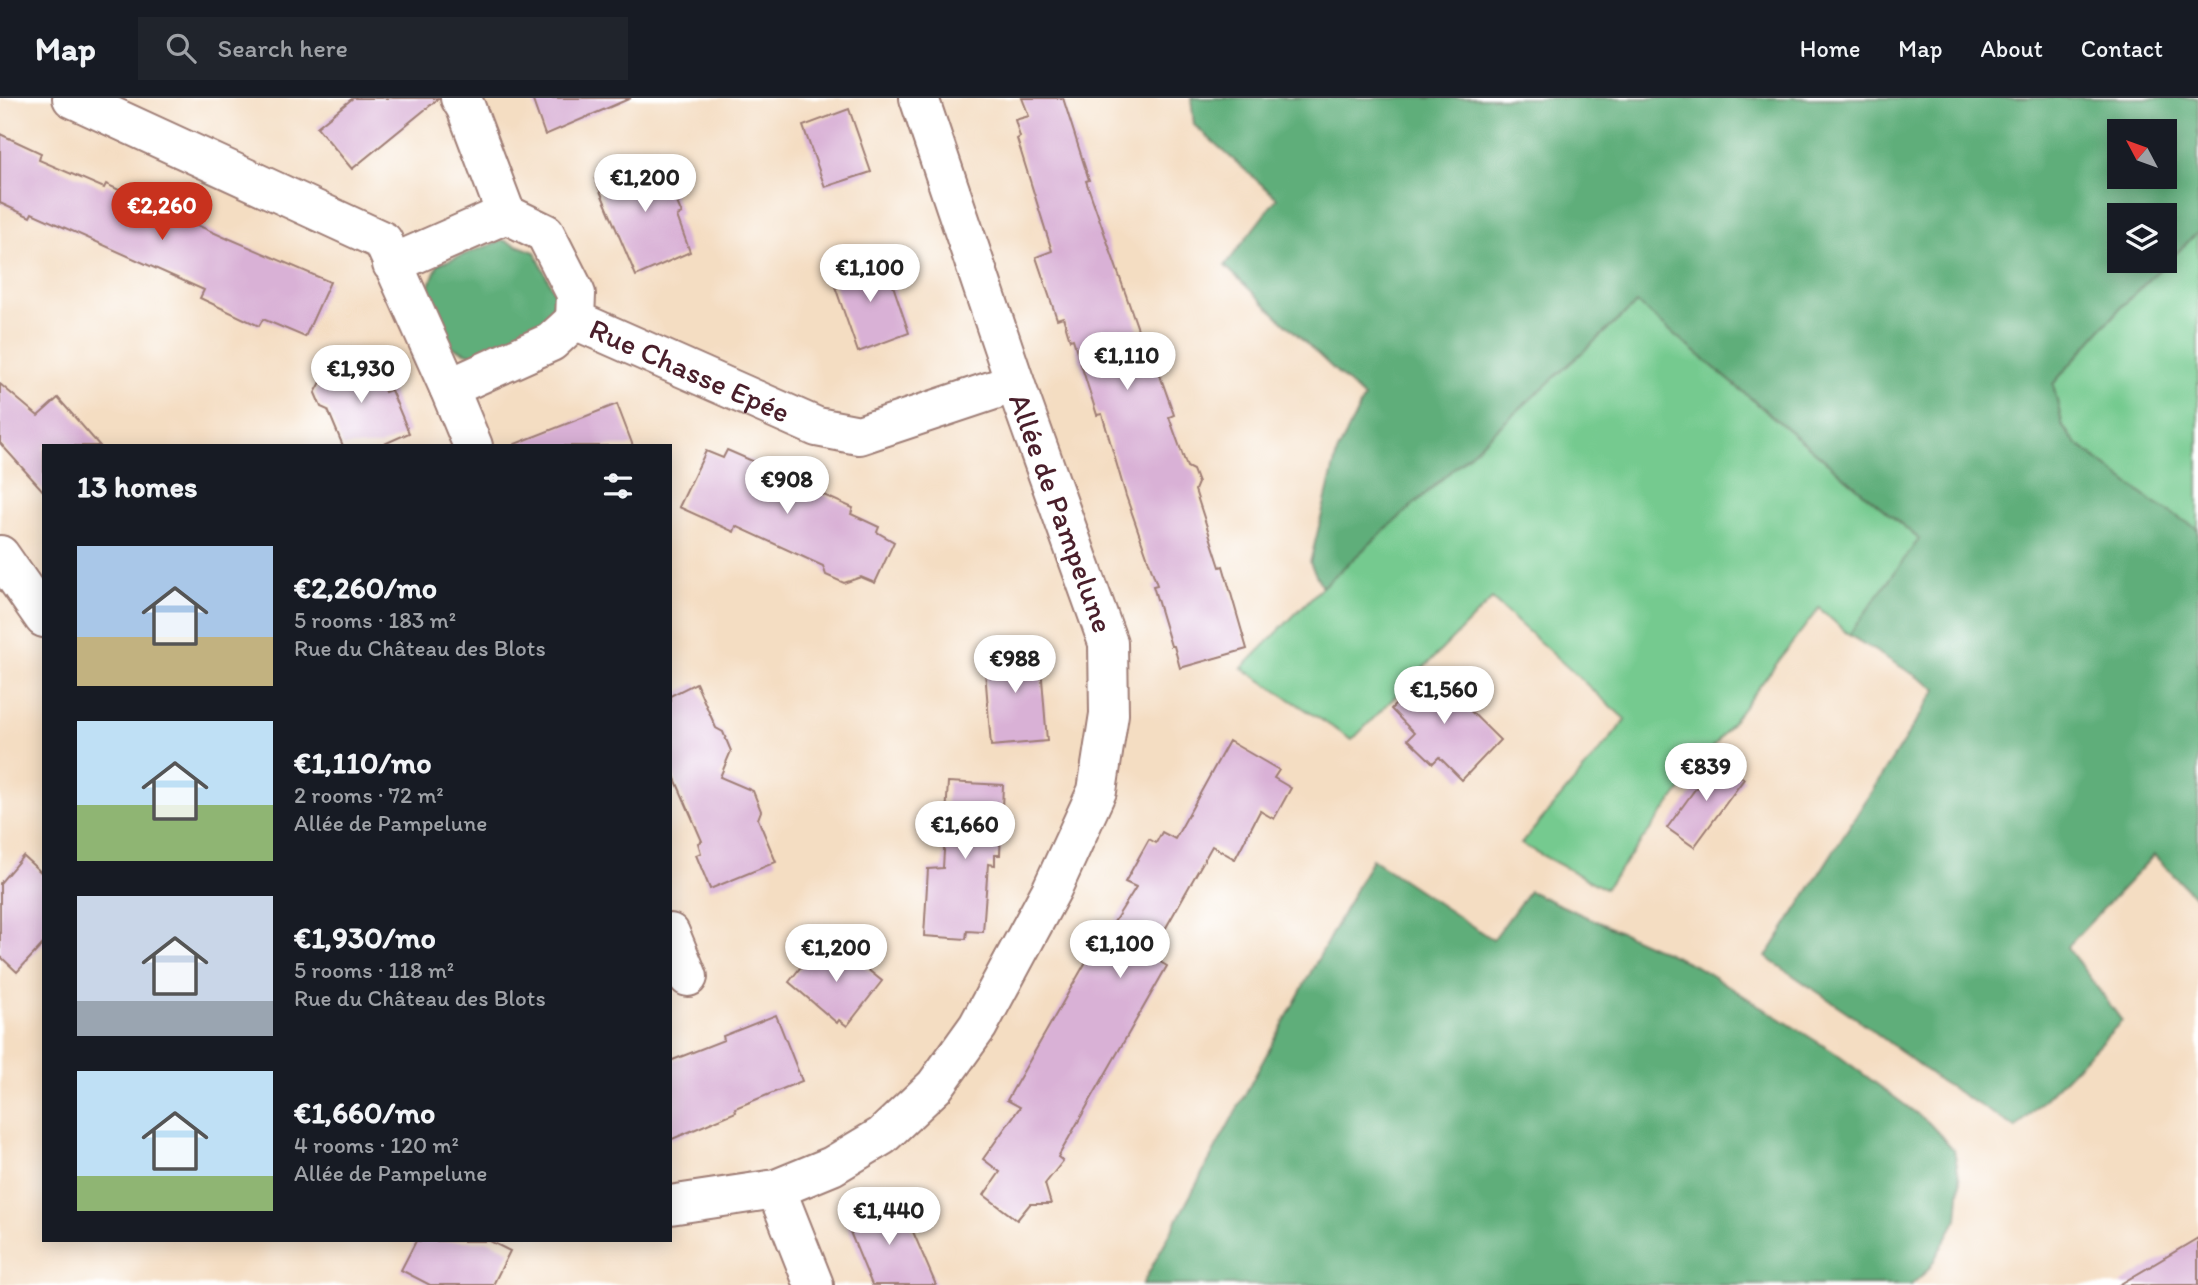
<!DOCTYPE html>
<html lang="en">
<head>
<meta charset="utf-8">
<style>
  :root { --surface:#171b24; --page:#20242c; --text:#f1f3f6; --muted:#9ea1a6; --line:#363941; --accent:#c8321e }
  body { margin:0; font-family:Itim,sans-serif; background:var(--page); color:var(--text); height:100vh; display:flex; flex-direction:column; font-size:26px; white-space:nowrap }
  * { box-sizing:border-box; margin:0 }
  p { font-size:23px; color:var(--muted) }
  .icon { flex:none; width:38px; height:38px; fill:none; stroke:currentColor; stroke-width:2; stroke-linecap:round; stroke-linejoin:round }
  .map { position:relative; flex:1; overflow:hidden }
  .sheet { position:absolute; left:42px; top:346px; width:630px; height:798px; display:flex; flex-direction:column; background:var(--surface); border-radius:0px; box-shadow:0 4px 18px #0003 }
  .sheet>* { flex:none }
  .needle { width:46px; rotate:311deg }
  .tools { position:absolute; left:2107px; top:21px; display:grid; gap:14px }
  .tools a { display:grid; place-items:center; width:70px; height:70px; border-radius:0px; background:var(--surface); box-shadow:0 4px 18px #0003; font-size:35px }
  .price { position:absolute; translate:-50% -60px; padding:0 16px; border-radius:24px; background:#fff; color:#222; font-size:23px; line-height:46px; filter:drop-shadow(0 2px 4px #0008) }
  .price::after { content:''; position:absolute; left:50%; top:42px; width:21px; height:16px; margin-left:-10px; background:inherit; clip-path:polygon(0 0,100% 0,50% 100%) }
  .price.on { background:var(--accent); color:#fff }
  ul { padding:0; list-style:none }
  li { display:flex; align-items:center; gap:21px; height:175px; padding:0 35px }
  li span { display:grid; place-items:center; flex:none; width:196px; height:140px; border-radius:0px; color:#555 }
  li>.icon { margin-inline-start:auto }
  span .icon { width:84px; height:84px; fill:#fffc; stroke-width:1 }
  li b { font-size:30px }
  h2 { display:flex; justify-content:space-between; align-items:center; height:84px; padding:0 35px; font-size:30px }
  header { display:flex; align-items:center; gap:42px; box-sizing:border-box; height:98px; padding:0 35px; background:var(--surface); border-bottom:2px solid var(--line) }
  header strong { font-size:33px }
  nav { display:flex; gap:38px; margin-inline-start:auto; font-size:24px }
  .search { width:490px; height:63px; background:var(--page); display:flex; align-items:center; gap:18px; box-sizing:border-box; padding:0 24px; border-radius:0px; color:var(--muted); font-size:26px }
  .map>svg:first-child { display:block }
</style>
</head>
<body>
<header>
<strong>Map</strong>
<div class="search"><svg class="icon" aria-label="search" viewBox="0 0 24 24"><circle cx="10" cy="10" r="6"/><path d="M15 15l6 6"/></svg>Search here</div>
<nav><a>Home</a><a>Map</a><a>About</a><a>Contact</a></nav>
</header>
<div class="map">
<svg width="2198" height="1187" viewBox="0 0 2198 1187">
  <rect width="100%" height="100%" fill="#fff"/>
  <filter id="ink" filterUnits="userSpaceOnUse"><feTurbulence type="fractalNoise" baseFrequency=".0143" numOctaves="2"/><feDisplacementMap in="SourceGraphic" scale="14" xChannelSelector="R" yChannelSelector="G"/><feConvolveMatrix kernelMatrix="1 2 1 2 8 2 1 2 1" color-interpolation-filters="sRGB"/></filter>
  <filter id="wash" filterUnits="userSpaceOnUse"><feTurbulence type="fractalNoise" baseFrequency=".00686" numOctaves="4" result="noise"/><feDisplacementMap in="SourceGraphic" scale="28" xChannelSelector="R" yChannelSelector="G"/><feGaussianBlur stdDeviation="1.57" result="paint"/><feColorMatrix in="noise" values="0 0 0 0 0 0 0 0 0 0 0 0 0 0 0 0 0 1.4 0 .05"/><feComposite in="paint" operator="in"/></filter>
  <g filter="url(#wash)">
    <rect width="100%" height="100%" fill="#f4ddc2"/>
    <g fill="#74ca8f" stroke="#5f745d" stroke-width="2">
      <path d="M 2198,134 L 2198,431 L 2151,403 L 2076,345 L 2063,329 L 2053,286 L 2120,210 Z"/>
      <path d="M 1637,205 L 1920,442 L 1849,537 L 1819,510 L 1605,791 L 1521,746 L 1626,622 L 1492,501 L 1352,642 L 1242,570 L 1322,489 Z"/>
    </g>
    <g fill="#5fae7a" stroke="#546652" stroke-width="2" fill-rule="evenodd">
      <path d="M 1191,0 L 2198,0 L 2198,134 L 2120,210 L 2053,286 L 2063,329 L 2076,345 L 2151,403 L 2198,431 L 2198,802 L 2154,757 L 2067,849 L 2122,923 L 2016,1030 L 1940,983 L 1856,920 L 1766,859 L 1937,591 L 1849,537 L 1919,441 L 1637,205 L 1322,489 L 1310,465 L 1337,355 L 1364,300 L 1225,168 L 1277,100 L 1194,27 ZM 2165,33 L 2165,79 L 2119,79 L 2119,33 ZM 2165,117 L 2165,163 L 2119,163 L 2119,117 Z"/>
      <path d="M 503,142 L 535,154 L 557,200 L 546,230 L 479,259 L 446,247 L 425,198 L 438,166 Z"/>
      <path d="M 1372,761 L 1493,842 L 1529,793 L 1696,868 L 1832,953 L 1928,1024 L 1954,1052 L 1960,1084 L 1957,1121 L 1929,1171 L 1911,1187 L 1142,1187 Z"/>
    </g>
    <g id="blocks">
      <g fill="#d9b1d6">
        <path d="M 353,0 L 438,0 L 438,1 L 352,71 L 317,29 Z"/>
        <path d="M 532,0 L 631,0 L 545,37 Z"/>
        <path d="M 1022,0 L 1063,0 L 1089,82 L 1086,83 L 1140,237 L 1145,235 L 1174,317 L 1169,319 L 1187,369 L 1193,372 L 1198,385 L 1195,392 L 1220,469 L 1223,468 L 1247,551 L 1180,570 L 1174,548 L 1171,548 L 1153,488 L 1157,487 L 1126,398 L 1102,316 L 1097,317 L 1073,241 L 1070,242 L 1063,219 L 1057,221 L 1036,159 L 1052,153 L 1017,41 L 1020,39 L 1015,22 L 1029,18 Z"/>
        <path d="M 849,11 L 871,74 L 825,89 L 803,28 Z"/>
        <path d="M 0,36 L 41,55 L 39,62 L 104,90 L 106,86 L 228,141 L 228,140 L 330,184 L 305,239 L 263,221 L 259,228 L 200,200 L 204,192 L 32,115 L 30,119 L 0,105 Z"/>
        <path d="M 657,57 L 682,116 L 677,118 L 690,154 L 636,178 L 595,81 Z"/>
        <path d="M 883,158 L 909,235 L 858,254 L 831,177 Z"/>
        <path d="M 356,259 L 360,268 L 374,263 L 385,294 L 391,292 L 409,335 L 380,348 L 343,348 L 328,312 L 321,309 L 315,295 L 327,273 Z"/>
        <path d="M 0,286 L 38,318 L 58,300 L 100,348 L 44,348 L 44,394 L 0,345 Z"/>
        <path d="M 617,306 L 633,348 L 516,348 L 515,346 Z"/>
        <path d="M 727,352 L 764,368 L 763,370 L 853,410 L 851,416 L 879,429 L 877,434 L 894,444 L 875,485 L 861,479 L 844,485 L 826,477 L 823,468 L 736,428 L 734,434 L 679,409 L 706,353 L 723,360 Z"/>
        <path d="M 1036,546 L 1037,556 L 1040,556 L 1047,643 L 991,648 L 984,560 L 987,560 L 987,550 Z"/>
        <path d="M 1429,572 L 1500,642 L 1462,682 L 1439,659 L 1433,665 L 1408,641 L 1414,635 L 1391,611 Z"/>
        <path d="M 696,585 L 716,630 L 723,634 L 731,653 L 720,679 L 753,693 L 761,713 L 758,721 L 776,764 L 710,791 L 696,757 L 701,755 L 698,745 L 702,743 L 670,669 L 670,598 Z"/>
        <path d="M 1229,643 L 1279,672 L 1274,680 L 1291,690 L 1274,721 L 1260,713 L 1235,761 L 1212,748 L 1150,858 L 1167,868 L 1058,1059 L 1063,1063 L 1045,1086 L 1051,1106 L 1030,1106 L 1017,1122 L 984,1097 L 1000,1074 L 983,1061 L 1020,1009 L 1007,1002 L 1091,855 L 1094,856 L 1136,789 L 1125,784 L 1149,741 L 1156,745 L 1162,734 L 1175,741 Z"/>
        <path d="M 1717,661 L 1744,681 L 1694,749 L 1667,730 Z"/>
        <path d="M 948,684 L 1003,687 L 1000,757 L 995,757 L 995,767 L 988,766 L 983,834 L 967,833 L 966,841 L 924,838 L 928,771 L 943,770 Z"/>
        <path d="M 23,758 L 44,777 L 44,845 L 17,874 L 0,858 L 0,785 Z"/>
        <path d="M 828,850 L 841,850 L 882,883 L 847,928 L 839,922 L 837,925 L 789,884 L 814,852 L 821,858 Z"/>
        <path d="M 776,917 L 802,983 L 735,1010 L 736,1014 L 670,1042 L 670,963 L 724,942 L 723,938 Z"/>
        <path d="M 898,1099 L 936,1187 L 872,1187 L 845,1122 Z"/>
        <path d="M 2198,1140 L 2198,1187 L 2119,1187 Z"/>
        <path d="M 416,1143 L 490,1143 L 510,1153 L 493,1187 L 430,1187 L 401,1172 Z"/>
      </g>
    </g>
  </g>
  <g filter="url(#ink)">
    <use href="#blocks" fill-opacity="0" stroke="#9f7e76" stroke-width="2"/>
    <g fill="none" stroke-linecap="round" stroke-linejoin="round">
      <defs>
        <g id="minor">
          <path d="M 72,0 L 383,143 L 449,290 L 473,348"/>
          <path id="s1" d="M 460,0 L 466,10 L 506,116 L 545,135 L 576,196 L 575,222 L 817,329 L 859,337 L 1015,285"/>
          <path d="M 392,166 L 506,116"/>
          <path d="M 449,290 L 551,244 L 575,222"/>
          <path d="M 0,457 L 44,520"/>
          <path d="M 670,835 L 688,879"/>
          <path d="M 776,1091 L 814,1187"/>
          <path d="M 670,1107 L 776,1091 L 832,1068 L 882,1038 L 935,988 L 978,928 L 1052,791 L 1097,693 L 1109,616 L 1108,545 L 1015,285 L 919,0"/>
        </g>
      </defs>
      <use href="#minor" stroke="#9f7e76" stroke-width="42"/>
      <use href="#minor" stroke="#fff" stroke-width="38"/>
    </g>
  </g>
  <g text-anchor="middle" stroke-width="6" stroke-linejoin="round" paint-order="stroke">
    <g font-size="30" fill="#4a1f2b" stroke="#fff">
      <text dy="10" stroke="none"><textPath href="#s1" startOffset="388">Rue Chasse Epée</textPath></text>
      <text transform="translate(1061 415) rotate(70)" y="10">Allée de Pampelune</text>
    </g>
  </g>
</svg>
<div class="tools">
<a><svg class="needle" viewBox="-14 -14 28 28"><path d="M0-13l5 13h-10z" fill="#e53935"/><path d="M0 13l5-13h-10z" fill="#9ea1a6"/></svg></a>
<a><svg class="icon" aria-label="layers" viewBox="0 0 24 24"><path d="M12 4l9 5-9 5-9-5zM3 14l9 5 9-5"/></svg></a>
</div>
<b class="price" style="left:645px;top:116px">€1,200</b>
<b class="price on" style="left:162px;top:144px">€2,260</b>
<b class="price" style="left:870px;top:206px">€1,100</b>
<b class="price" style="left:1127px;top:294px">€1,110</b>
<b class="price" style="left:361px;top:307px">€1,930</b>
<b class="price" style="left:787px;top:418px">€908</b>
<b class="price" style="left:1015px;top:597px">€988</b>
<b class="price" style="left:1444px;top:628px">€1,560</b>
<b class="price" style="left:1706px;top:705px">€839</b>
<b class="price" style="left:965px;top:763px">€1,660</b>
<b class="price" style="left:1120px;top:882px">€1,100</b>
<b class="price" style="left:836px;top:886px">€1,200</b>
<b class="price" style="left:889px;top:1149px">€1,440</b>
<section class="sheet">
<h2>13 homes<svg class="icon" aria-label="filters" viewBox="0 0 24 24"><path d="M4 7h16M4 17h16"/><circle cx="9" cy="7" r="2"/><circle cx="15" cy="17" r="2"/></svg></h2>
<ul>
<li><span style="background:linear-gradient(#a9c7e8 65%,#c2b280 0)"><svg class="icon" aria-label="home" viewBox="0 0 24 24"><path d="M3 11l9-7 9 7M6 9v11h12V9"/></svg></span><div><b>€2,260/mo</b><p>5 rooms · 183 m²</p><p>Rue du Château des Blots</p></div></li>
<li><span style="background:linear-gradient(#bfe0f5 60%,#8fb573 0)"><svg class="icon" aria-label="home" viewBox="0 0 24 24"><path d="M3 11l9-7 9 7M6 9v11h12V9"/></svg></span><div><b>€1,110/mo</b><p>2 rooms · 72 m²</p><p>Allée de Pampelune</p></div></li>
<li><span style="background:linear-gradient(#c9d6e8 75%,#9aa5b1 0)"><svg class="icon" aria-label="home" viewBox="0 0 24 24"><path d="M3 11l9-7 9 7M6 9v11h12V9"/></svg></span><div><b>€1,930/mo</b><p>5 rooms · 118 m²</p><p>Rue du Château des Blots</p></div></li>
<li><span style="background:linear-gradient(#bfe0f5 75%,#8fb573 0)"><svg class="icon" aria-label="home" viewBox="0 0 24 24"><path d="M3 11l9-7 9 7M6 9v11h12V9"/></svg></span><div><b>€1,660/mo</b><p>4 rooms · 120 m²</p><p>Allée de Pampelune</p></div></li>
</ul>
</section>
</div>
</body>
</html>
